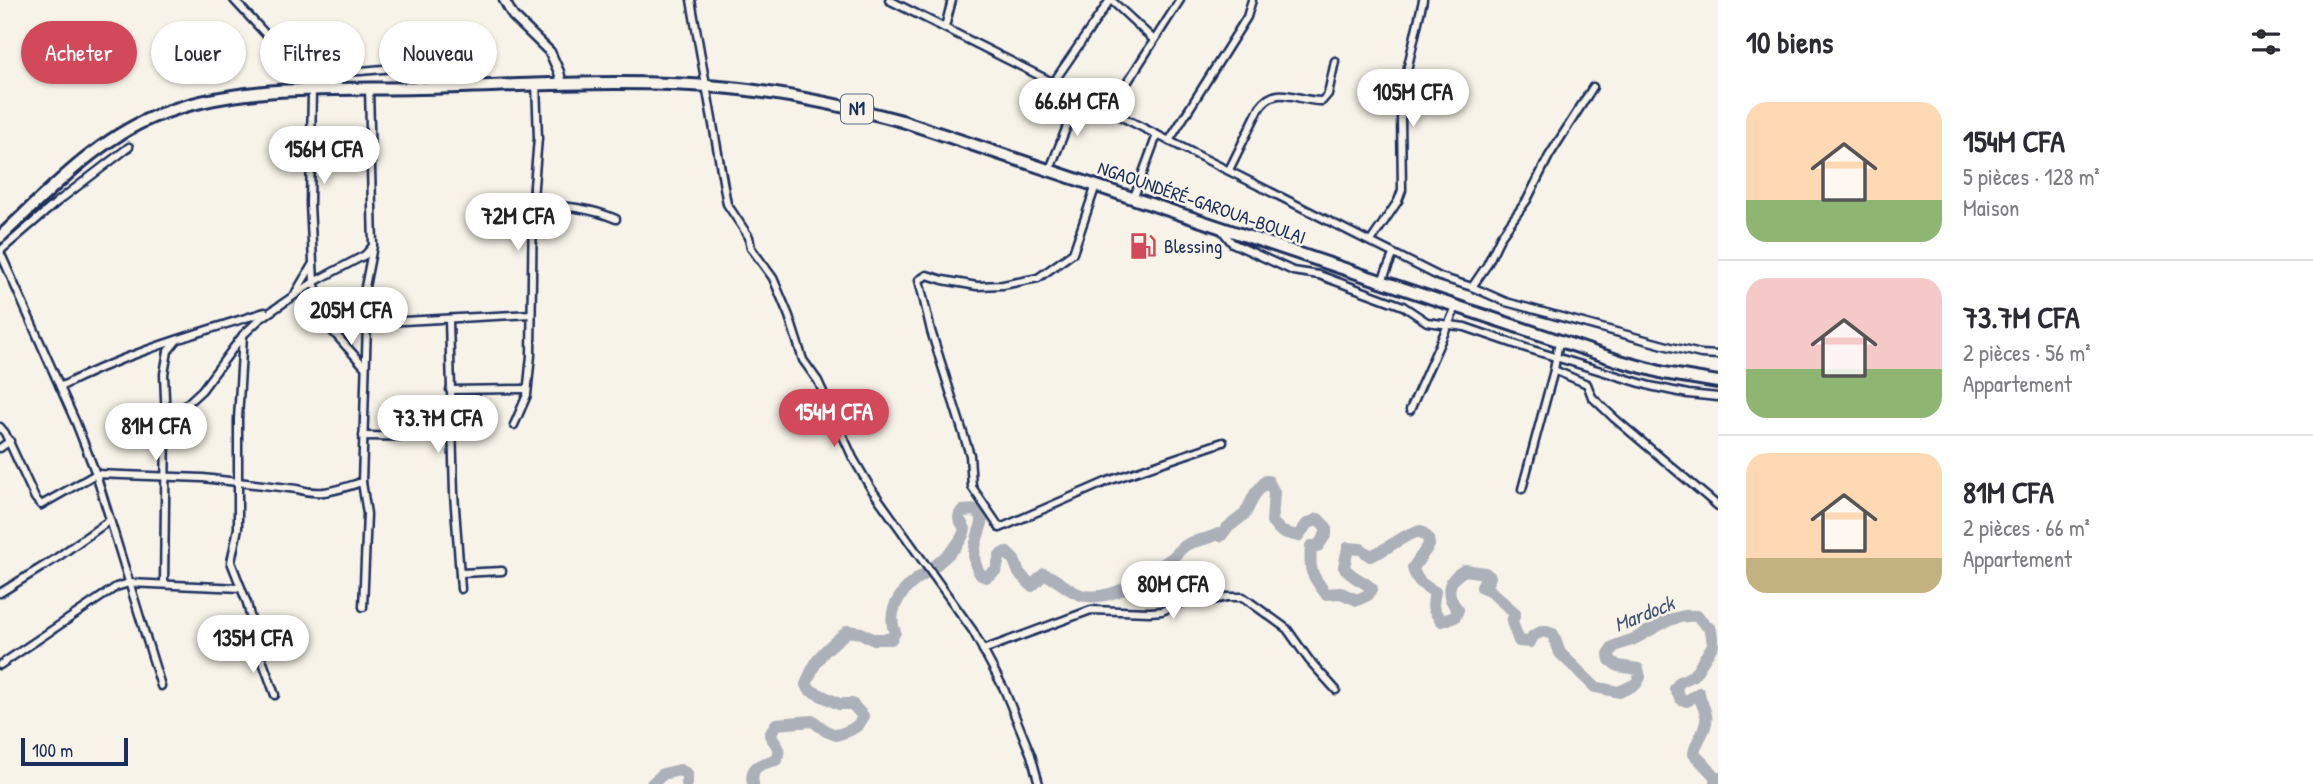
<!DOCTYPE html>
<html lang="fr">
<head>
<meta charset="utf-8">
<style>
  :root { --surface:#fff; --page:#f7f7f7; --text:#2b2b33; --muted:#7c7c81; --line:#e1e1e2; --accent:#d1495b }
  body { margin:0; font-family:"Patrick Hand",sans-serif; background:var(--page); color:var(--text); height:100vh; display:flex; flex-direction:column; font-size:26px; white-space:nowrap }
  * { box-sizing:border-box; margin:0 }
  p { font-size:23px; color:var(--muted) }
  .icon { flex:none; width:38px; height:38px; fill:none; stroke:currentColor; stroke-width:2; stroke-linecap:round; stroke-linejoin:round }
  .map { position:relative; flex:1; overflow:hidden }
  .side { display:flex; flex-direction:column; background:var(--surface); width:595px }
  .side>* { flex:none }
  .hud { position:absolute; left:21px; top:21px; width:665px; height:63px; display:flex; gap:14px }
  .scale { position:absolute; left:21px; bottom:18px; width:107px; box-sizing:border-box; padding-left:7px; border:4px solid #1b2f5e; border-top:0; font-size:19px; line-height:24px; white-space:nowrap; color:#1b2f5e; -webkit-text-stroke:5px #f7f3e8; paint-order:stroke }
  .price { position:absolute; translate:-50% -60px; padding:0 16px; border-radius:24px; background:#fff; color:#222; font-size:23px; line-height:46px; filter:drop-shadow(0 2px 4px #0008) }
  .price::after { content:''; position:absolute; left:50%; top:42px; width:21px; height:16px; margin-left:-10px; background:inherit; clip-path:polygon(0 0,100% 0,50% 100%) }
  .price.selected { background:var(--accent); color:#fff }
  ul { padding:0; list-style:none }
  li { display:flex; align-items:center; gap:21px; height:175px; padding:0 28px }
  li+li { border-top:2px solid var(--line) }
  li span { display:grid; place-items:center; flex:none; width:196px; height:140px; border-radius:21px; color:#555 }
  li>.icon { margin-inline-start:auto }
  span .icon { width:84px; height:84px; fill:#fffc; stroke-width:1 }
  li b { font-size:30px }
  h2 { display:flex; justify-content:space-between; align-items:center; height:84px; padding:0 28px; font-size:30px }
  .pill { padding:0 24px; border-radius:32px; background:var(--surface); box-shadow:0 2px 5px #0004; font-size:24px; line-height:63px }
  .pill.selected { background:var(--accent); color:#fff }
  main { display:flex; flex:1; min-height:0 }
  .map>svg:first-child { display:block }
</style>
</head>
<body>
<main>
<div class="map">
<svg width="1718" height="784" viewBox="0 0 1718 784">
  <rect width="100%" height="100%" fill="#f7f3e8"/>
  <filter id="ink" filterUnits="userSpaceOnUse"><feTurbulence type="fractalNoise" baseFrequency=".0143" numOctaves="2"/><feDisplacementMap in="SourceGraphic" scale="14" xChannelSelector="R" yChannelSelector="G"/><feConvolveMatrix kernelMatrix="1 2 1 2 8 2 1 2 1" color-interpolation-filters="sRGB"/></filter>
  <g filter="url(#ink)">
    <g fill="none" stroke-linecap="round" stroke-linejoin="round">
      <g stroke="#acb0b9" stroke-width="12">
        <path d="M 935,566 C 947,555 961,545 965,529 C 962,521 955,520 962,511 L 976,510 L 983,519 C 978,539 967,556 981,575 L 986,577 L 996,570 L 1000,555 L 1006,552 L 1014,560 L 1019,573 L 1032,586 L 1044,574 C 1057,578 1069,592 1081,595 C 1113,603 1147,576 1172,558 C 1177,554 1182,547 1188,544 C 1197,540 1209,539 1218,534 L 1221,536 L 1227,528 L 1245,514 L 1255,494 L 1266,481 L 1268,481 L 1274,492 L 1272,522 L 1282,532 L 1298,536 L 1307,524 L 1318,519 L 1326,527 L 1326,534 L 1318,546 L 1311,546 C 1309,571 1311,574 1326,594 L 1341,593 L 1357,600 L 1368,595 L 1372,589 C 1364,580 1352,579 1344,567 L 1348,548 L 1361,549 L 1370,556 C 1388,550 1402,534 1421,531 L 1428,538 L 1429,545 L 1413,568 C 1416,581 1424,586 1435,592 C 1432,608 1431,608 1442,621 L 1455,617 L 1458,610 C 1445,595 1446,580 1465,570 L 1485,573 L 1490,577 L 1488,581 L 1484,582 L 1482,587 L 1489,590 L 1515,613 L 1512,622 L 1519,641 L 1530,642 L 1533,636 L 1543,631 L 1553,634 L 1560,653 L 1595,687 L 1619,692 L 1636,684 L 1640,677 L 1638,669 L 1618,666 L 1610,660 L 1609,654 L 1613,647 C 1620,643 1627,642 1634,639 C 1655,629 1672,613 1697,616 L 1711,630 L 1713,645 L 1694,675 L 1680,682 L 1675,689 L 1681,699 L 1687,701 L 1699,693 C 1700,701 1705,709 1706,715 C 1709,728 1695,741 1694,754 L 1715,776 L 1715,782 L 1718,782"/>
        <path d="M 652,784 L 663,774 L 680,770 L 687,774 L 687,784"/>
        <path d="M 753,784 C 749,765 762,764 776,760 C 783,749 775,744 770,735 L 776,724 L 813,721 L 826,731 L 836,735 C 847,732 860,728 863,716 L 852,704 L 839,704 L 810,690 L 806,685 C 816,656 825,650 848,631 L 861,633 L 872,639 L 891,639 L 895,632 C 885,609 905,585 925,574"/>
      </g>
      <defs>
        <g id="minor">
          <path d="M 234,0 L 285,55 L 306,73 L 361,71 L 405,67 L 414,75 L 422,88"/>
          <path d="M 691,0 L 727,204 L 749,237 L 751,248 L 773,278 L 789,316 L 803,360 L 818,381 L 853,458 L 870,487 L 973,631 L 1004,689 L 1031,755 L 1039,784"/>
          <path d="M 889,0 L 1440,277 L 1472,287 L 1506,302 L 1671,347 L 1701,354 L 1718,355"/>
          <path d="M 1111,0 L 1154,40"/>
          <path d="M 945,27 L 952,0"/>
          <path d="M 1053,83 L 1110,0"/>
          <path d="M 312,91 L 310,204 L 314,282 L 328,326 L 364,366"/>
          <path d="M 1109,111 L 1180,0"/>
          <path d="M 1169,141 L 1247,17 L 1252,0"/>
          <path d="M 1050,169 L 1079,96"/>
          <path d="M 1229,170 L 1260,107 C 1277,83 1298,102 1322,101 L 1328,94 L 1335,61"/>
          <path d="M 1096,185 L 1073,253 L 1038,278 L 1003,285 L 977,286 L 943,280 L 927,275 L 919,280 L 931,331 L 970,455 L 972,487 L 1000,528 L 1108,481 L 1223,442"/>
          <path d="M 1134,197 L 1157,135"/>
          <path d="M 533,204 C 562,206 589,207 616,219"/>
          <path d="M 1220,228 L 1232,243 L 1293,271 L 1319,275 L 1403,306 L 1427,322 L 1465,327 L 1526,348 L 1650,386 L 1688,394 L 1718,397"/>
          <path d="M 1371,241 L 1398,201 L 1402,190 L 1401,114 L 1408,66 L 1423,0"/>
          <path d="M 0,251 L 57,202 L 129,147"/>
          <path d="M 0,252 L 76,423 L 96,474 L 161,686"/>
          <path d="M 1382,281 L 1393,255"/>
          <path d="M 1472,287 L 1487,265 L 1501,236 L 1527,200 L 1549,156 L 1593,87"/>
          <path d="M 296,292 L 312,265"/>
          <path d="M 449,320 L 454,494 L 461,589"/>
          <path d="M 367,323 L 531,314"/>
          <path d="M 243,335 L 238,419 L 238,528 L 231,562 L 247,603 L 257,646 L 275,695"/>
          <path d="M 1559,341 L 1554,370 L 1587,384 L 1592,397 L 1614,418 L 1718,506"/>
          <path d="M 60,387 C 123,354 198,333 265,312"/>
          <path d="M 450,390 L 527,389"/>
          <path d="M 1410,410 L 1456,307"/>
          <path d="M 166,423 L 202,390 L 243,335 L 260,319 L 314,282 L 365,255 L 372,247"/>
          <path d="M 514,425 L 527,395 L 531,355 L 533,198 L 538,138 L 536,83"/>
          <path d="M 0,427 L 5,433 L 35,498 L 41,505 L 96,474 L 203,478 L 297,489 C 321,497 339,489 362,482"/>
          <path d="M 363,436 L 451,437"/>
          <path d="M 0,448 L 10,441"/>
          <path d="M 1522,489 L 1554,370"/>
          <path d="M 461,573 L 502,571"/>
          <path d="M 164,584 L 166,423 L 164,374 L 168,351 L 177,340"/>
          <path d="M 0,593 L 55,559 L 110,520"/>
          <path d="M 363,607 L 367,514 L 362,482 L 367,323 L 365,287 L 373,246 L 369,88"/>
          <path d="M 983,650 L 1091,610 L 1150,612 L 1162,611 L 1183,602 L 1195,600 L 1203,602 L 1227,597 L 1243,597 L 1287,629 L 1309,660 L 1336,690"/>
          <path d="M 0,665 L 116,587 L 129,583 L 241,588"/>
        </g>
        <path id="tertiary" d="M 504,0 L 513,16 L 550,52 L 559,72 L 562,84"/>
        <path id="trunk" d="M 0,237 C 46,194 94,142 153,117 C 236,83 332,90 419,88 C 523,86 627,78 731,88 C 789,94 846,106 902,121 L 1620,361 L 1664,373 L 1718,382"/>
      </defs>
      <use href="#minor" stroke="#1b2f5e" stroke-width="11"/>
      <use href="#tertiary" stroke="#1b2f5e" stroke-width="13"/>
      <use href="#trunk" stroke="#1b2f5e" stroke-width="16"/>
      <use href="#minor" stroke="#f7f3e8" stroke-width="6"/>
      <use href="#tertiary" stroke="#f7f3e8" stroke-width="8"/>
      <use href="#trunk" stroke="#f7f3e8" stroke-width="10"/>
    </g>
  </g>
  <defs>
    <symbol id="fuel-bare" viewBox="-9 -9 18 18"><path d="M-5.5-6h7V0h2V4h1.3V-2.5L3-4.5l.8-.8L6-3V5H2.5V1h-1V6h-7ZM-4.2-4.7v3.2H.2V-4.7Z" fill="#d1495b" stroke="#f7f3e8" stroke-width="2.5" paint-order="stroke"/></symbol>
  </defs>
  <g fill-rule="evenodd">
    <use href="#fuel-bare" x="1124" y="227" width="38" height="38"/>
  </g>
  <g text-anchor="middle" stroke-width="5" stroke-linejoin="round" paint-order="stroke">
    <rect fill="#f7f3e8" stroke="#5d6a87" stroke-width="2" x="841" y="94.5" width="32" height="29" rx="5"/>
    <g font-size="18" font-weight="bold" fill="#1b2f5e">
      <text x="857" y="115">N1</text>
    </g>
    <g font-size="19" fill="#1b2f5e" stroke="#f7f3e8">
      <text transform="translate(1202 202) rotate(19)" y="7">NGAOUNDÉRÉ-GAROUA-BOULAI</text>
    </g>
    <g font-size="19" fill="#1b2f5e" stroke="#f7f3e8" text-anchor="start">
      <text x="1164" y="253">Blessing</text>
    </g>
    <g font-size="21" font-style="italic" fill="#465679" stroke="#f7f3e8">
      <text transform="translate(1644 614) rotate(-22)" y="7">Mardock</text>
    </g>
  </g>
</svg>
<div class="scale">100 m</div>
<b class="price" style="left:1413px;top:129px">105M CFA</b>
<b class="price" style="left:1077px;top:138px">66.6M CFA</b>
<b class="price" style="left:324px;top:186px">156M CFA</b>
<b class="price" style="left:518px;top:253px">72M CFA</b>
<b class="price" style="left:351px;top:347px">205M CFA</b>
<b class="price selected" style="left:834px;top:449px">154M CFA</b>
<b class="price" style="left:438px;top:455px">73.7M CFA</b>
<b class="price" style="left:156px;top:463px">81M CFA</b>
<b class="price" style="left:1173px;top:621px">80M CFA</b>
<b class="price" style="left:253px;top:675px">135M CFA</b>
<div class="hud">
<a class="pill selected">Acheter</a>
<a class="pill">Louer</a>
<a class="pill">Filtres</a>
<a class="pill">Nouveau</a>
</div>
</div>
<section class="side">
<h2>10 biens<svg class="icon" aria-label="filters" viewBox="0 0 24 24"><path d="M4 7h16M4 17h16"/><circle cx="9" cy="7" r="2"/><circle cx="15" cy="17" r="2"/></svg></h2>
<ul>
<li><span style="background:linear-gradient(#ffd9b3 70%,#8fb573 0)"><svg class="icon" aria-label="home" viewBox="0 0 24 24"><path d="M3 11l9-7 9 7M6 9v11h12V9"/></svg></span><div><b>154M CFA</b><p>5 pièces · 128 m²</p><p>Maison</p></div></li>
<li><span style="background:linear-gradient(#f6c9c9 65%,#8fb573 0)"><svg class="icon" aria-label="home" viewBox="0 0 24 24"><path d="M3 11l9-7 9 7M6 9v11h12V9"/></svg></span><div><b>73.7M CFA</b><p>2 pièces · 56 m²</p><p>Appartement</p></div></li>
<li><span style="background:linear-gradient(#ffd9b3 75%,#c2b280 0)"><svg class="icon" aria-label="home" viewBox="0 0 24 24"><path d="M3 11l9-7 9 7M6 9v11h12V9"/></svg></span><div><b>81M CFA</b><p>2 pièces · 66 m²</p><p>Appartement</p></div></li>
</ul>
</section>
</main>
</body>
</html>
